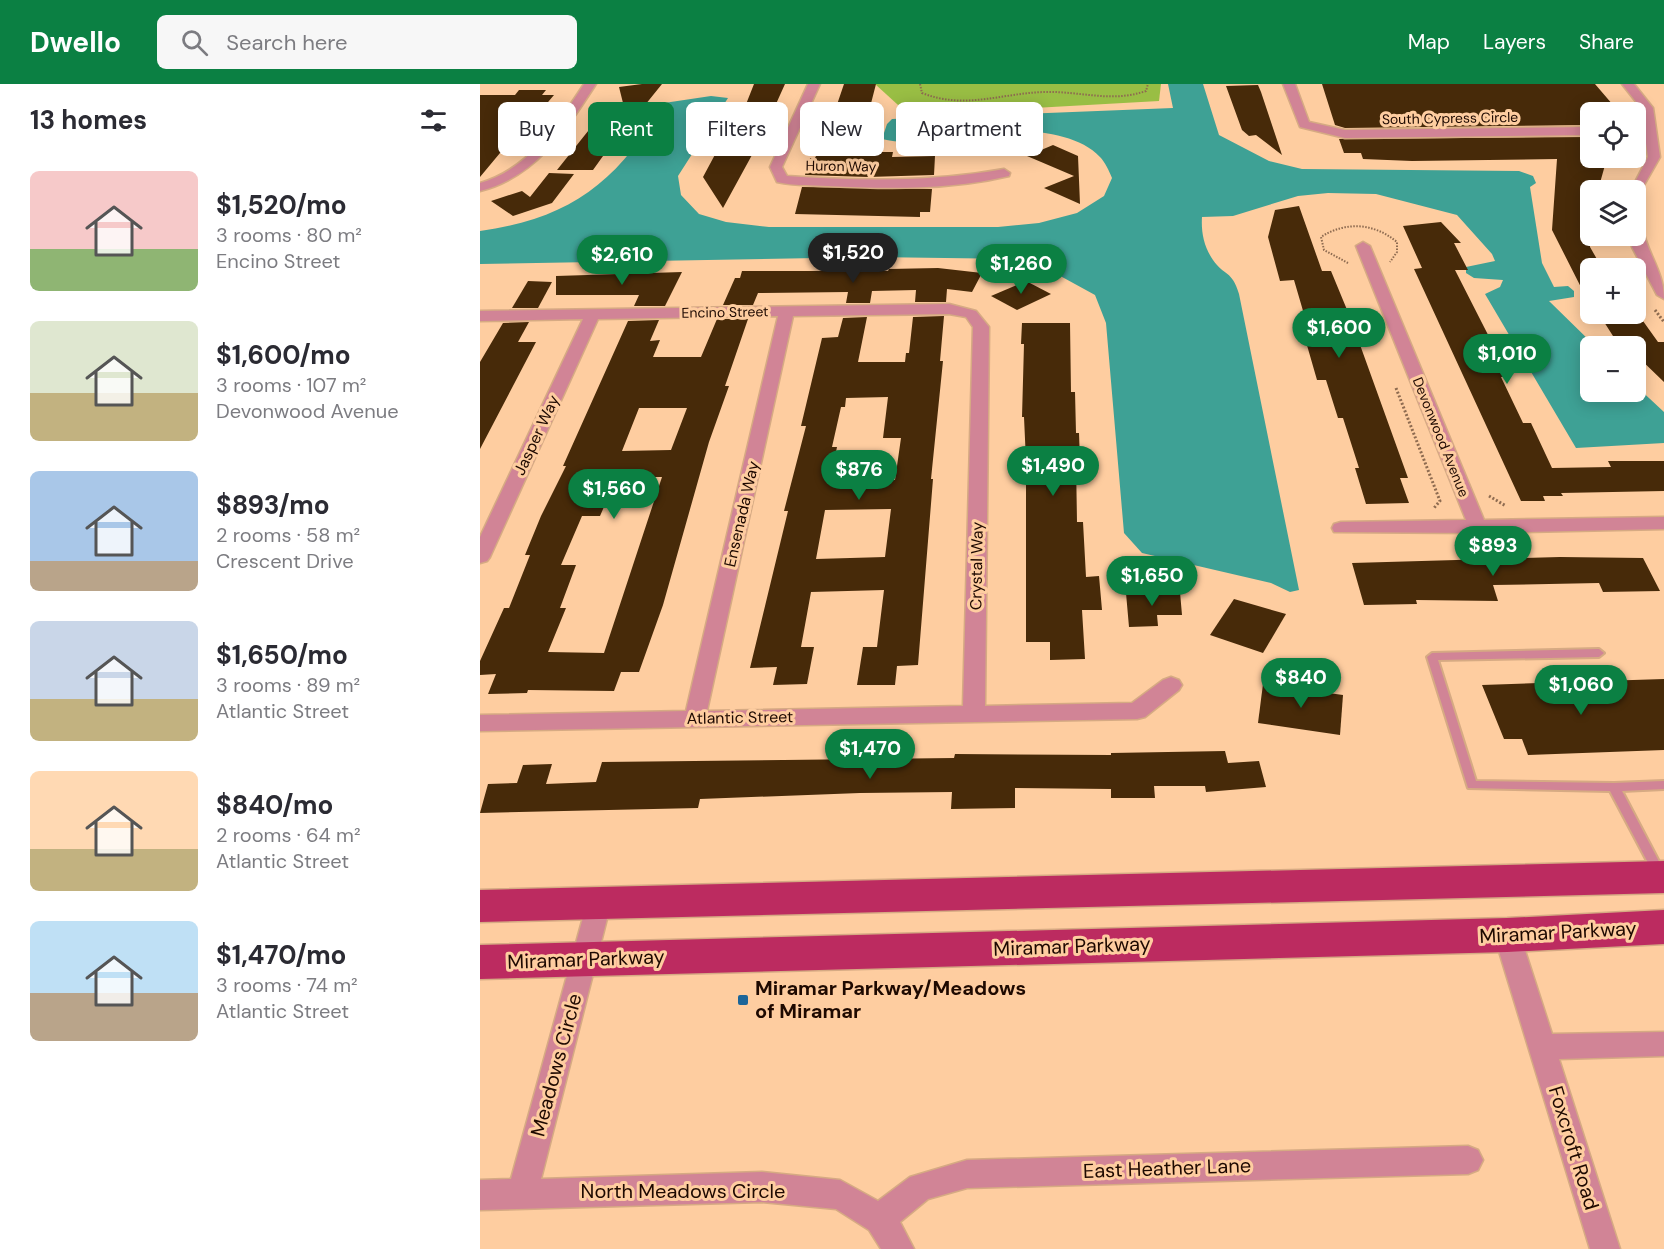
<!DOCTYPE html>
<html lang="en">
<head>
<meta charset="utf-8">
<style>
  :root { --surface:#fff; --page:#f7f7f7; --text:#2b2b33; --muted:#7c7c81; --accent:#0b8043 }
  body { margin:0; font-family:"DM Sans",sans-serif; background:var(--page); color:var(--text); height:100vh; display:flex; flex-direction:column; font-size:22px; white-space:nowrap }
  * { box-sizing:border-box; margin:0 }
  p { font-size:20px; color:var(--muted) }
  .icon { flex:none; width:33px; height:33px; fill:none; stroke:currentColor; stroke-width:2; stroke-linecap:round; stroke-linejoin:round }
  .map { position:relative; flex:1; overflow:hidden }
  .drawer { display:flex; flex-direction:column; background:var(--surface); width:480px }
  .drawer>* { flex:none }
  .hud { position:absolute; left:18px; top:18px; width:570px; height:54px; display:flex; gap:12px }
  .buttons { position:absolute; left:1100px; top:18px; display:grid; gap:12px }
  .buttons a { display:grid; place-items:center; width:66px; height:66px; border-radius:9px; background:var(--surface); box-shadow:0 3px 15px #0003; font-size:30px }
  .price { position:absolute; translate:-50% -51px; padding:0 14px; border-radius:21px; background:var(--accent); color:#fff; font-size:20px; line-height:39px; filter:drop-shadow(0 2px 3px #0008) }
  .price::after { content:''; position:absolute; left:50%; top:36px; width:18px; height:14px; margin-left:-9px; background:inherit; clip-path:polygon(0 0,100% 0,50% 100%) }
  .price.current { background:#222; color:#fff }
  ul { padding:0; list-style:none }
  li { display:flex; align-items:center; gap:18px; height:150px; padding:0 30px }
  li span { display:grid; place-items:center; flex:none; width:168px; height:120px; border-radius:9px; color:#555 }
  li>.icon { margin-inline-start:auto }
  span .icon { width:72px; height:72px; fill:#fffc; stroke-width:1 }
  li b { font-size:26px }
  h2 { display:flex; justify-content:space-between; align-items:center; height:72px; padding:0 30px; font-size:26px }
  .chip { padding:0 21px; border-radius:9px; background:var(--surface); box-shadow:0 3px 15px #0003; font-size:21px; line-height:54px }
  .chip.current { background:var(--accent); color:#fff }
  header { display:flex; align-items:center; gap:36px; box-sizing:border-box; height:84px; padding:0 30px; background:var(--accent); color:#fff }
  header strong { font-size:28px }
  nav { display:flex; gap:33px; margin-inline-start:auto; font-size:21px }
  .search { width:420px; height:54px; background:var(--page); display:flex; align-items:center; gap:15px; box-sizing:border-box; padding:0 21px; border-radius:9px; color:var(--muted); font-size:22px }
  main { display:flex; flex:1; min-height:0 }
  .map>svg:first-child { display:block }
</style>
</head>
<body>
<header>
<strong>Dwello</strong>
<div class="search"><svg class="icon" aria-label="search" viewBox="0 0 24 24"><circle cx="10" cy="10" r="6"/><path d="M15 15l6 6"/></svg>Search here</div>
<nav><a>Map</a><a>Layers</a><a>Share</a></nav>
</header>
<main>
<section class="drawer">
<h2>13 homes<svg class="icon" aria-label="filters" viewBox="0 0 24 24"><path d="M4 7h16M4 17h16"/><circle cx="9" cy="7" r="2"/><circle cx="15" cy="17" r="2"/></svg></h2>
<ul>
<li><span style="background:linear-gradient(#f6c9c9 65%,#8fb573 0)"><svg class="icon" aria-label="home" viewBox="0 0 24 24"><path d="M3 11l9-7 9 7M6 9v11h12V9"/></svg></span><div><b>$1,520/mo</b><p>3 rooms · 80 m²</p><p>Encino Street</p></div></li>
<li><span style="background:linear-gradient(#dfe7d0 60%,#c2b280 0)"><svg class="icon" aria-label="home" viewBox="0 0 24 24"><path d="M3 11l9-7 9 7M6 9v11h12V9"/></svg></span><div><b>$1,600/mo</b><p>3 rooms · 107 m²</p><p>Devonwood Avenue</p></div></li>
<li><span style="background:linear-gradient(#a9c7e8 75%,#b9a48a 0)"><svg class="icon" aria-label="home" viewBox="0 0 24 24"><path d="M3 11l9-7 9 7M6 9v11h12V9"/></svg></span><div><b>$893/mo</b><p>2 rooms · 58 m²</p><p>Crescent Drive</p></div></li>
<li><span style="background:linear-gradient(#c9d6e8 65%,#c2b280 0)"><svg class="icon" aria-label="home" viewBox="0 0 24 24"><path d="M3 11l9-7 9 7M6 9v11h12V9"/></svg></span><div><b>$1,650/mo</b><p>3 rooms · 89 m²</p><p>Atlantic Street</p></div></li>
<li><span style="background:linear-gradient(#ffd9b3 65%,#c2b280 0)"><svg class="icon" aria-label="home" viewBox="0 0 24 24"><path d="M3 11l9-7 9 7M6 9v11h12V9"/></svg></span><div><b>$840/mo</b><p>2 rooms · 64 m²</p><p>Atlantic Street</p></div></li>
<li><span style="background:linear-gradient(#bfe0f5 60%,#b9a48a 0)"><svg class="icon" aria-label="home" viewBox="0 0 24 24"><path d="M3 11l9-7 9 7M6 9v11h12V9"/></svg></span><div><b>$1,470/mo</b><p>3 rooms · 74 m²</p><p>Atlantic Street</p></div></li>
</ul>
</section>
<div class="map">
<svg width="1184" height="1165" viewBox="0 0 1184 1165">
  <rect width="100%" height="100%" fill="#fecda0"/>
  <path fill="#99be44" d="M 395,0 L 681,0 L 679,17 L 429,31 Z"/>
  <path fill="#3ea195" d="M 688,0 L 723,0 L 739,51 L 789,77 L 822,85 L 1039,87 L 1053,92 L 1056,99 L 1050,103 L 1062,179 L 1074,203 L 1088,202 L 1094,207 L 1094,213 L 1069,217 L 1115,262 L 1110,262 L 1110,308 L 1155,308 L 1155,301 L 1184,328 L 1184,359 L 1096,364 L 1005,210 L 1020,203 L 1023,196 L 994,194 L 986,189 L 986,183 L 1015,177 L 1012,170 L 977,131 L 896,110 L 848,109 L 818,112 L 753,132 L 722,133 C 721,148 724,163 733,176 C 744,192 752,186 759,210 L 819,506 L 810,508 L 791,499 L 662,469 L 644,449 L 626,239 L 615,211 L 573,188 L 541,175 L 392,173 L 0,180 L 0,147 C 92,134 137,98 184,19 L 231,12 L 248,14 L 198,92 L 201,111 L 219,130 L 246,138 L 289,143 L 518,143 L 559,139 L 597,129 L 624,112 L 632,94 C 629,87 625,78 620,73 C 589,40 513,46 471,47 C 462,48 456,53 447,55 C 434,60 416,58 402,55 L 407,40 L 412,35 L 693,24 Z"/>
  <g fill="#472a09" fill-rule="evenodd">
    <path d="M 162,0 L 182,0 L 140,52 L 138,51 L 113,86 L 77,86 L 128,22 L 144,23 L 139,3 Z"/>
    <path d="M 274,0 L 305,0 L 278,60 L 243,124 L 223,93 L 253,37 L 259,38 Z"/>
    <path d="M 364,0 L 396,0 L 388,31 L 392,31 L 381,68 L 413,68 L 412,73 L 455,72 L 454,91 L 388,93 L 325,91 L 330,74 L 335,74 L 348,47 Z"/>
    <path d="M 842,0 L 1115,0 L 1139,28 L 1110,28 L 1110,41 L 865,44 L 855,41 Z"/>
    <path d="M 778,1 L 781,8 L 802,71 L 776,51 L 769,52 L 762,46 L 746,2 Z"/>
    <path d="M 39,6 L 66,6 L 62,11 L 74,11 L 25,69 L 20,69 L 0,93 L 0,11 L 35,11 Z"/>
    <path d="M 1110,53 L 1110,74 L 1127,74 L 1118,106 L 1110,106 L 1110,163 L 1122,184 L 1110,184 L 1110,221 L 1072,146 L 1077,75 L 932,77 L 883,75 L 881,69 L 864,69 L 859,55 Z"/>
    <path d="M 573,61 L 598,72 L 600,120 L 564,104 L 594,92 L 547,72 Z"/>
    <path d="M 69,89 L 94,90 L 72,119 L 33,132 L 11,117 L 42,107 L 50,113 Z"/>
    <path d="M 322,103 L 452,105 L 450,128 L 440,128 L 440,133 L 315,130 Z"/>
    <path d="M 819,122 L 842,187 L 851,187 L 870,233 L 928,394 L 920,394 L 929,419 L 886,420 L 875,384 L 879,384 L 863,334 L 858,334 L 846,296 L 837,296 L 820,237 L 826,237 L 814,196 L 800,197 L 788,153 L 795,126 Z"/>
    <path d="M 961,138 L 981,159 L 974,159 L 988,186 L 975,186 L 1029,292 L 1021,293 L 1043,339 L 1051,339 L 1072,384 L 1131,383 L 1128,377 L 1184,377 L 1184,407 L 1081,409 L 1083,412 L 1063,412 L 1065,417 L 1041,417 L 934,185 L 942,184 L 923,142 Z"/>
    <path d="M 458,184 L 502,189 L 492,208 L 467,205 L 466,218 L 435,218 L 436,206 L 392,207 L 390,219 L 366,219 L 368,208 L 278,209 L 273,221 L 243,221 L 255,194 L 260,194 L 262,187 L 408,187 L 409,185 Z"/>
    <path d="M 202,188 L 185,222 L 154,222 L 159,211 L 76,211 L 76,192 Z"/>
    <path d="M 48,197 L 72,198 L 58,224 L 32,224 Z"/>
    <path d="M 546,197 L 571,210 L 537,226 L 511,212 Z"/>
    <path d="M 1119,230 L 1158,230 L 1178,258 L 1184,258 L 1184,298 L 1155,270 L 1155,262 L 1148,262 L 1133,252 Z"/>
    <path d="M 464,232 L 460,277 L 463,277 L 451,395 L 453,395 L 438,581 L 417,582 L 415,601 L 377,601 L 383,563 L 397,563 L 404,506 L 331,508 L 321,563 L 334,563 L 327,600 L 293,601 L 297,583 L 270,584 L 308,427 L 304,427 L 326,342 L 321,342 L 342,254 L 358,253 L 363,234 L 387,233 L 378,278 L 425,278 L 426,269 L 429,269 L 433,233 ZM 408,313 L 403,354 L 421,354 L 415,396 L 350,397 L 357,363 L 352,363 L 361,323 L 365,323 L 366,314 ZM 411,425 L 405,473 L 336,475 L 345,426 Z"/>
    <path d="M 237,235 L 268,235 L 245,302 L 249,302 L 229,358 L 183,521 L 159,588 L 141,588 L 134,607 L 48,606 L 47,609 L 8,610 L 16,590 L 0,591 L 0,577 L 24,524 L 29,524 L 50,471 L 45,471 L 61,432 L 86,382 L 83,382 L 148,237 L 179,236 L 170,257 L 180,256 L 173,273 L 221,273 ZM 159,324 L 207,324 L 191,366 L 142,367 ZM 137,393 L 182,393 L 124,569 L 68,568 L 86,524 L 80,524 L 96,481 L 81,481 L 102,432 L 120,432 Z"/>
    <path d="M 49,238 L 38,258 L 56,258 L 0,365 L 0,278 L 23,239 Z"/>
    <path d="M 542,239 L 590,239 L 591,308 L 595,308 L 596,349 L 599,349 L 600,377 L 596,377 L 597,438 L 603,438 L 606,493 L 619,492 L 622,526 L 602,526 L 605,575 L 570,576 L 570,558 L 546,558 L 546,377 L 544,333 L 542,333 L 544,260 L 541,260 Z"/>
    <path d="M 1080,473 L 1163,474 L 1180,507 L 1123,508 L 1119,499 L 1013,501 L 1018,517 L 936,516 L 937,520 L 884,521 L 872,479 Z"/>
    <path d="M 700,508 L 702,531 L 677,531 L 678,542 L 649,543 L 646,509 Z"/>
    <path d="M 754,515 L 806,530 L 783,569 L 730,551 Z"/>
    <path d="M 1184,595 L 1184,666 L 1048,671 L 1042,655 L 1024,655 L 1002,601 Z"/>
    <path d="M 783,600 L 863,611 L 860,651 L 778,639 Z"/>
    <path d="M 745,667 L 748,679 L 779,677 L 786,703 L 726,708 L 725,702 L 674,702 L 675,714 L 631,714 L 631,705 L 535,704 L 535,724 L 471,725 L 472,708 L 380,709 L 220,715 L 218,724 L 0,729 L 8,700 L 37,699 L 43,681 L 72,680 L 66,700 L 116,698 L 122,678 L 474,674 L 475,670 L 631,671 L 631,669 Z"/>
  </g>
  <g fill="none" stroke-linecap="round" stroke-linejoin="round">
    <defs>
      <path id="service" d="M 1119,565 L 1124,569 L 1119,573 L 958,576 L 996,697 L 1134,699 L 1184,697 L 1184,705 L 1142,707 L 1184,787 L 1183,792 L 1179,794 L 1175,792 L 1130,707 L 988,704 L 947,573 L 952,569 Z"/>
      <g id="minor">
        <path d="M 104,0 L 116,0 C 86,46 56,93 0,107 L 0,99 C 49,85 78,40 104,0 Z"/>
        <path d="M 328,0 L 340,0 L 302,83 L 307,92 C 379,97 452,98 524,85 L 530,89 L 529,92 C 471,106 407,105 348,102 C 332,101 314,102 297,98 L 290,83 Z"/>
        <path d="M 803,0 L 815,0 L 829,38 L 865,46 L 1110,43 L 1110,51 L 865,54 L 820,43 Z"/>
        <path d="M 1142,0 L 1154,0 L 1173,24 L 1180,73 L 1164,101 L 1162,119 L 1155,123 L 1155,106 L 1151,106 L 1168,73 L 1161,24 Z"/>
        <path d="M 1155,138 L 1162,142 C 1167,170 1184,187 1184,215 L 1177,211 L 1152,163 L 1150,152 L 1155,152 Z"/>
        <path d="M 883,158 L 890,162 L 1004,436 L 1184,433 L 1184,445 L 998,449 L 854,448 L 852,444 L 854,440 L 861,438 L 986,436 L 876,162 Z"/>
        <path d="M 469,220 L 496,227 L 509,243 L 505,622 L 652,619 L 683,596 L 691,593 L 699,596 L 702,601 L 699,606 L 665,633 L 657,635 L 0,647 L 0,631 L 206,627 L 298,232 L 118,235 L 10,473 L 7,477 L 0,479 L 0,453 L 103,235 L 0,237 L 0,227 ZM 469,230 L 486,233 L 493,243 L 483,622 L 227,627 L 313,232 Z"/>
        <path d="M 119,809 L 128,812 L 131,819 L 61,1095 L 282,1088 L 360,1096 L 398,1117 L 430,1093 L 487,1076 L 988,1062 L 998,1066 L 1003,1076 L 998,1086 L 988,1090 L 487,1104 L 448,1115 L 420,1138 L 434,1165 L 401,1165 L 389,1146 L 356,1125 L 282,1118 L 0,1126 L 0,1096 L 31,1095 L 107,819 L 110,812 Z"/>
        <path d="M 1027,840 L 1036,843 L 1040,851 L 1072,950 L 1184,948 L 1184,972 L 1079,975 L 1140,1165 L 1110,1165 L 1014,851 L 1018,843 Z"/>
      </g>
      <g id="primary">
        <path d="M 1184,777 L 1184,809 L 0,838 L 0,806 Z"/>
        <path d="M 1184,826 L 1184,860 L 1027,868 L 0,895 L 0,861 L 1027,834 Z"/>
      </g>
    </defs>
    <use href="#service" stroke="#d6aa83" stroke-width="4"/>
    <use href="#minor" stroke="#d6aa83" stroke-width="3"/>
    <use href="#primary" stroke="#d6aa83" stroke-width="3"/>
    <g stroke="#8e6b50" stroke-width="2" stroke-dasharray="1.5 1.5" stroke-linecap="butt">
      <path d="M 440,0 L 442,9 C 485,26 522,9 565,8 C 601,7 631,19 666,7 L 668,0"/>
      <path d="M 868,179 L 844,166 L 841,153 C 866,137 894,139 917,158 L 917,168 L 910,178"/>
    </g>
    <g stroke="#8e6b50" stroke-width="3" stroke-dasharray="2 2" stroke-linecap="butt">
      <path d="M 1175,226 L 1184,238"/>
      <path d="M 916,304 L 960,417 L 954,424"/>
      <path d="M 1009,412 L 1026,422"/>
    </g>
    <use href="#service" fill="#d18496" fill-rule="evenodd"/>
    <use href="#minor" fill="#d18496" fill-rule="evenodd"/>
    <use href="#primary" fill="#bc2b60" fill-rule="evenodd"/>
  </g>
  <rect fill="#1b6599" stroke="#fecda0" stroke-width="2" x="257" y="910" width="12" height="12" rx="3"/>
  <g text-anchor="middle" stroke-width="6" stroke-linejoin="round" paint-order="stroke">
    <g font-size="14" fill="#1e0900" stroke="#fecda0">
      <text transform="translate(970 34) rotate(-1)" y="5">South Cypress Circle</text>
      <text transform="translate(361 82) rotate(1)" y="5">Huron Way</text>
      <text transform="translate(245 228) rotate(-1)" y="5">Encino Street</text>
      <text transform="translate(961 353) rotate(68)" y="5">Devonwood Avenue</text>
    </g>
    <g font-size="16" fill="#1e0900" stroke="#fecda0">
      <text transform="translate(56 351) rotate(-65)" y="6">Jasper Way</text>
      <text transform="translate(261 430) rotate(-77)" y="6">Ensenada Way</text>
      <text transform="translate(496 482) rotate(-89)" y="6">Crystal Way</text>
      <text transform="translate(260 633) rotate(-1)" y="6">Atlantic Street</text>
    </g>
    <g font-size="20" fill="#1e0900" stroke="#fecda0">
      <text transform="translate(1078 848) rotate(-3)" y="7">Miramar Parkway</text>
      <text transform="translate(592 862) rotate(-2)" y="7">Miramar Parkway</text>
      <text transform="translate(106 875) rotate(-2)" y="7">Miramar Parkway</text>
      <text transform="translate(76 981) rotate(-75)" y="7">Meadows Circle</text>
      <text transform="translate(1094 1064) rotate(73)" y="7">Foxcroft Road</text>
      <text transform="translate(687 1084) rotate(-2)" y="7">East Heather Lane</text>
      <text x="203" y="1114">North Meadows Circle</text>
    </g>
    <g font-size="20" font-weight="bold" fill="#1e0900" stroke="#fecda0" text-anchor="start">
      <text x="275" y="911">Miramar Parkway/Meadows<tspan x="275" dy="23">of Miramar</tspan></text>
    </g>
  </g>
</svg>
<div class="buttons">
<a><svg class="icon" aria-label="locate" viewBox="0 0 24 24"><circle cx="12" cy="12" r="6"/><path d="M12 2v4M12 18v4M2 12h4M18 12h4"/></svg></a>
<a><svg class="icon" aria-label="layers" viewBox="0 0 24 24"><path d="M12 4l9 5-9 5-9-5zM3 14l9 5 9-5"/></svg></a>
<a>+</a>
<a>−</a>
</div>
<b class="price current" style="left:373px;top:200px">$1,520</b>
<b class="price" style="left:142px;top:202px">$2,610</b>
<b class="price" style="left:541px;top:211px">$1,260</b>
<b class="price" style="left:859px;top:275px">$1,600</b>
<b class="price" style="left:1027px;top:301px">$1,010</b>
<b class="price" style="left:573px;top:413px">$1,490</b>
<b class="price" style="left:379px;top:417px">$876</b>
<b class="price" style="left:134px;top:436px">$1,560</b>
<b class="price" style="left:1013px;top:493px">$893</b>
<b class="price" style="left:672px;top:523px">$1,650</b>
<b class="price" style="left:821px;top:625px">$840</b>
<b class="price" style="left:1101px;top:632px">$1,060</b>
<b class="price" style="left:390px;top:696px">$1,470</b>
<div class="hud">
<a class="chip">Buy</a>
<a class="chip current">Rent</a>
<a class="chip">Filters</a>
<a class="chip">New</a>
<a class="chip">Apartment</a>
</div>
</div>
</main>
</body>
</html>
